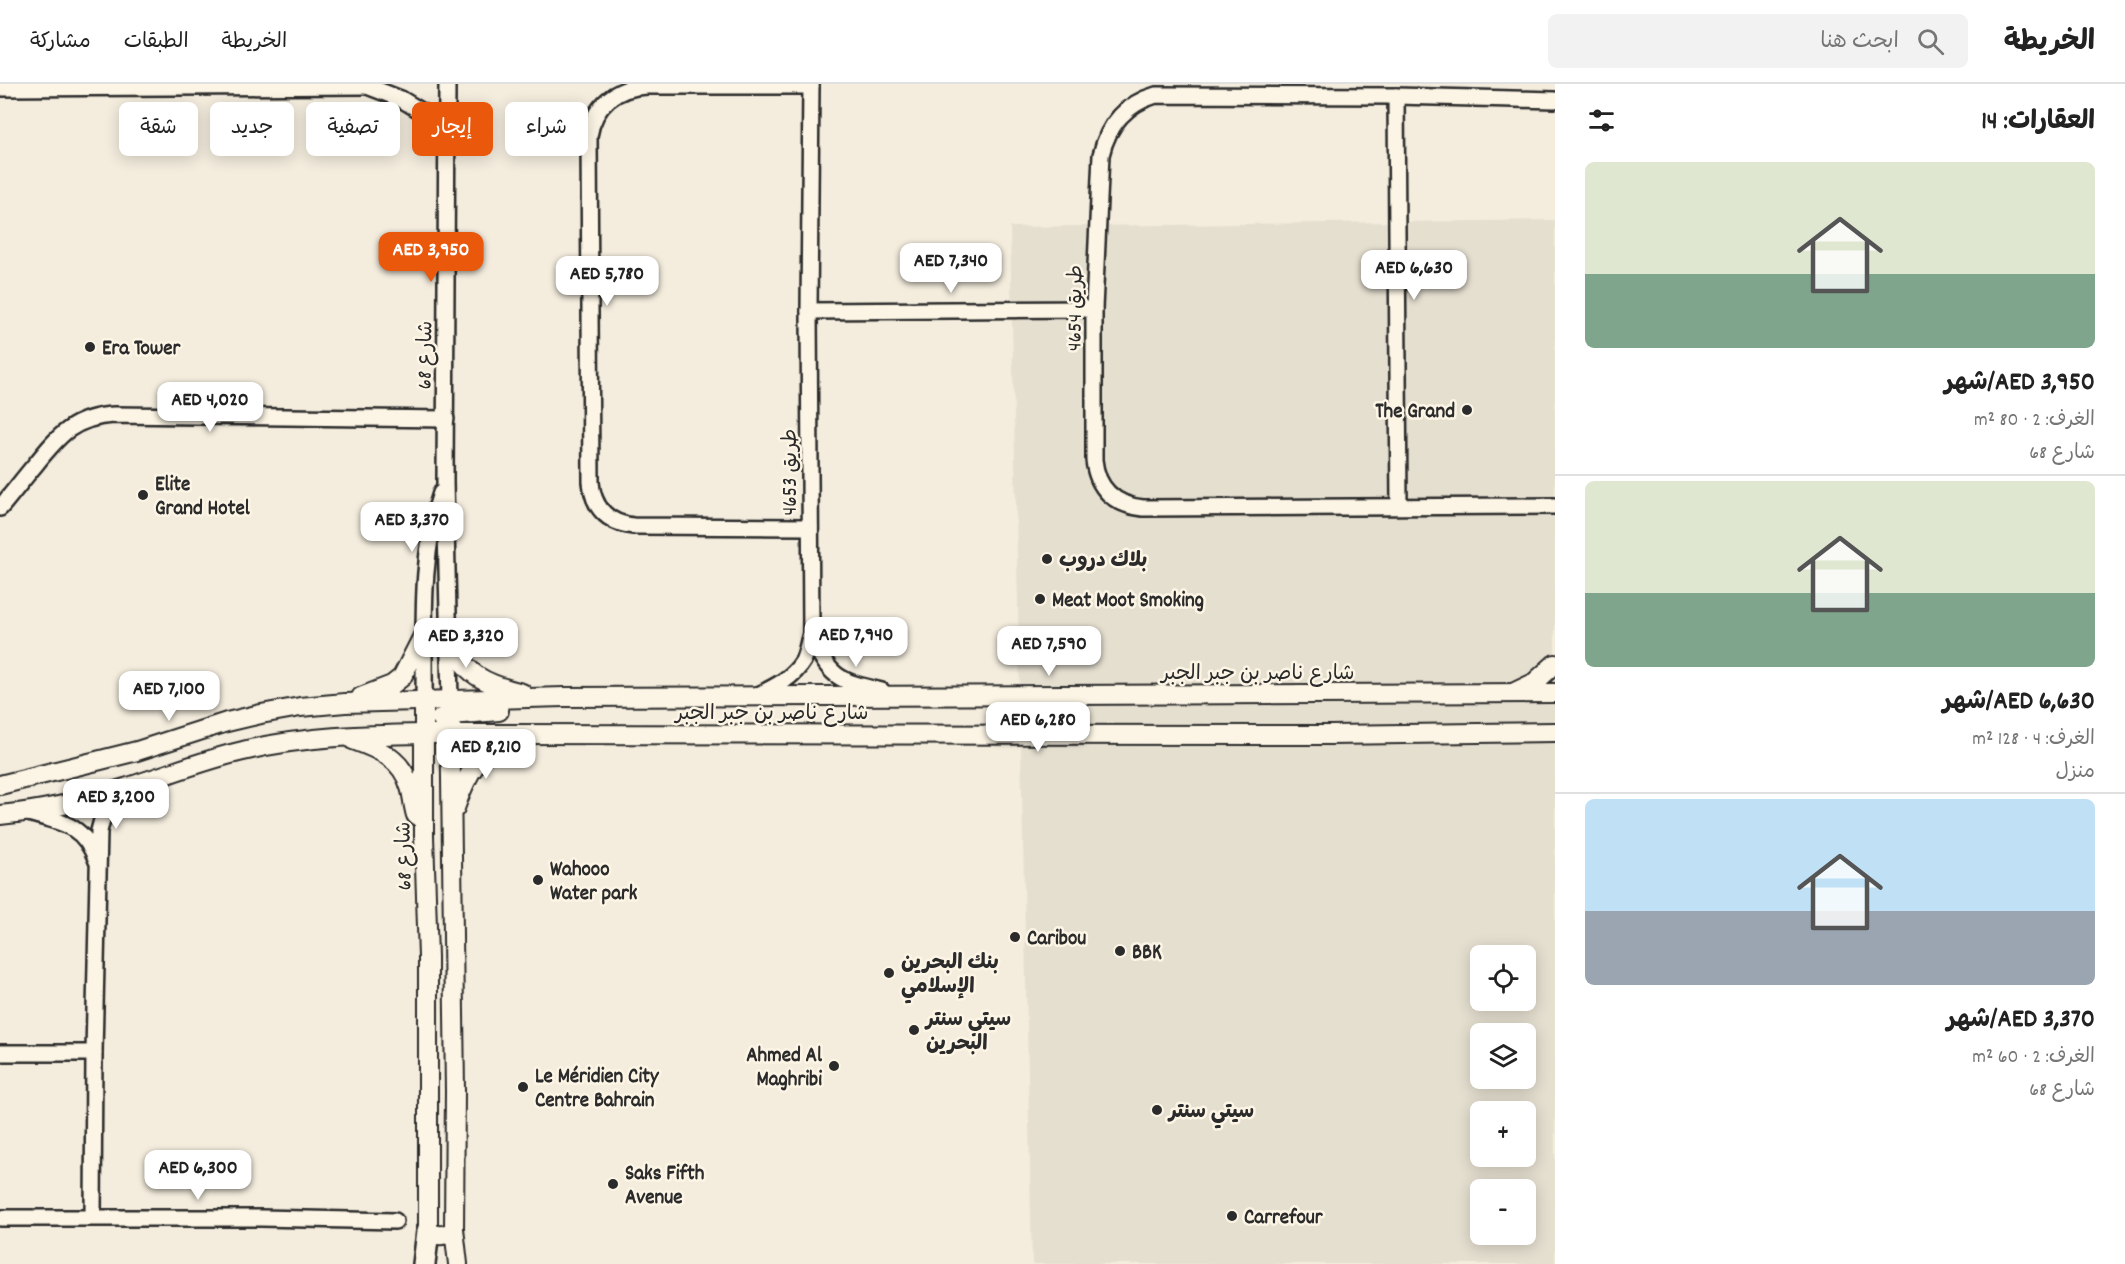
<!DOCTYPE html>
<html lang="ar">
<head>
<meta charset="utf-8">
<style>
  :root { --surface:#fff; --page:#f2f2f2; --text:#222; --muted:#767676; --line:#e0e0e0; --accent:#ea580c }
  body { margin:0; font-family:Dekko,"Playpen Sans Arabic",sans-serif; background:var(--page); color:var(--text); direction:rtl; height:100vh; display:flex; flex-direction:column; font-size:22px; white-space:nowrap }
  * { box-sizing:border-box; margin:0 }
  p { font-size:20px; color:var(--muted) }
  .icon { flex:none; width:33px; height:33px; fill:none; stroke:currentColor; stroke-width:2; stroke-linecap:round; stroke-linejoin:round }
  .map { position:relative; flex:1; overflow:hidden; direction:ltr }
  .details { display:flex; flex-direction:column; background:var(--surface); width:570px }
  .details>* { flex:none }
  .hud { position:absolute; left:18px; top:18px; width:570px; height:54px; direction:rtl; display:flex; gap:12px }
  .fabs { position:absolute; left:1470px; top:861px; display:grid; gap:12px }
  .fabs a { display:grid; place-items:center; width:66px; height:66px; border-radius:9px; background:var(--surface); box-shadow:0 3px 15px #0003; font-size:30px }
  .price { position:absolute; translate:-50% -51px; padding:0 14px; border-radius:12px; background:#fff; color:#222; font-size:20px; line-height:39px; filter:drop-shadow(0 2px 3px #0008) }
  .price::after { content:''; position:absolute; left:50%; top:36px; width:18px; height:14px; margin-left:-9px; background:inherit; clip-path:polygon(0 0,100% 0,50% 100%) }
  .price.on { background:var(--accent); color:#fff }
  ul { padding:0; list-style:none }
  li { display:grid; align-content:center; gap:12px; height:318px; padding:0 30px }
  li+li { border-top:2px solid var(--line) }
  li span { display:grid; place-items:center; height:186px; border-radius:9px; color:#555 }
  li>.icon { margin-inline-start:auto }
  span .icon { width:108px; height:108px; fill:#fffc; stroke-width:1 }
  li b { font-size:26px }
  h2 { display:flex; justify-content:space-between; align-items:center; height:72px; padding:0 30px; font-size:26px }
  .chip { padding:0 21px; border-radius:9px; background:var(--surface); box-shadow:0 3px 15px #0003; font-size:21px; line-height:54px }
  .chip.on { background:var(--accent); color:#fff }
  header { display:flex; align-items:center; gap:36px; box-sizing:border-box; height:84px; padding:0 30px; background:var(--surface); border-bottom:2px solid var(--line) }
  header strong { font-size:28px }
  nav { display:flex; gap:33px; margin-inline-start:auto; font-size:21px }
  .search { width:420px; height:54px; background:var(--page); display:flex; align-items:center; gap:15px; box-sizing:border-box; padding:0 21px; border-radius:9px; color:var(--muted); font-size:22px }
  main { display:flex; flex:1; min-height:0 }
  .map>svg:first-child { display:block }
</style>
</head>
<body>
<header>
<strong>الخريطة</strong>
<div class="search"><svg class="icon" aria-label="search" viewBox="0 0 24 24"><circle cx="10" cy="10" r="6"/><path d="M15 15l6 6"/></svg>ابحث هنا</div>
<nav><a>الخريطة</a><a>الطبقات</a><a>مشاركة</a></nav>
</header>
<main>
<section class="details">
<h2>العقارات: 14<svg class="icon" aria-label="filters" viewBox="0 0 24 24"><path d="M4 7h16M4 17h16"/><circle cx="9" cy="7" r="2"/><circle cx="15" cy="17" r="2"/></svg></h2>
<ul>
<li><span style="background:linear-gradient(#dfe7d0 60%,#7fa58c 0)"><svg class="icon" aria-label="home" viewBox="0 0 24 24"><path d="M3 11l9-7 9 7M6 9v11h12V9"/></svg></span><div><b>AED 3,950/شهر</b><p>الغرف: 2 · 80 m²</p><p>شارع 68</p></div></li>
<li><span style="background:linear-gradient(#dfe7d0 60%,#7fa58c 0)"><svg class="icon" aria-label="home" viewBox="0 0 24 24"><path d="M3 11l9-7 9 7M6 9v11h12V9"/></svg></span><div><b>AED 6,630/شهر</b><p>الغرف: 4 · 128 m²</p><p>منزل</p></div></li>
<li><span style="background:linear-gradient(#bfe0f5 60%,#9aa5b1 0)"><svg class="icon" aria-label="home" viewBox="0 0 24 24"><path d="M3 11l9-7 9 7M6 9v11h12V9"/></svg></span><div><b>AED 3,370/شهر</b><p>الغرف: 2 · 60 m²</p><p>شارع 68</p></div></li>
</ul>
</section>
<div class="map">
<svg width="1555" height="1180" viewBox="0 0 1555 1180">
  <rect width="100%" height="100%" fill="#f4edde"/>
  <filter id="ink" filterUnits="userSpaceOnUse"><feTurbulence type="fractalNoise" baseFrequency=".0167" numOctaves="2"/><feDisplacementMap in="SourceGraphic" scale="12" xChannelSelector="R" yChannelSelector="G"/><feConvolveMatrix kernelMatrix="1 2 1 2 8 2 1 2 1" color-interpolation-filters="sRGB"/></filter>
  <g filter="url(#ink)">
    <path fill="#e5dfd0" fill-rule="evenodd" d="M 1555,136 L 1555,1180 L 1032,1180 L 1010,143 ZM 1480,872 L 1526,872 L 1526,916 L 1480,916 ZM 1480,950 L 1526,950 L 1526,994 L 1480,994 ZM 1480,1028 L 1526,1028 L 1526,1072 L 1480,1072 ZM 1480,1106 L 1526,1106 L 1526,1150 L 1480,1150 Z"/>
    <g fill="none" stroke-linecap="round" stroke-linejoin="round">
      <defs>
        <g id="minor">
          <path d="M 447,0 L 445,398 L 450,617"/>
          <path d="M 367,2 L 401,15 L 449,44"/>
          <path d="M 0,4 L 367,2 L 373,0"/>
          <path d="M 1396,12 L 1399,422"/>
          <path d="M 1555,16 L 1396,12 L 1156,11 C 1125,20 1108,41 1101,71 L 1094,225 L 1094,376 C 1097,405 1115,421 1143,424 L 1555,422"/>
          <path d="M 809,227 L 1094,225"/>
          <path d="M 0,424 C 12,410 23,395 35,381 C 59,351 74,333 114,331 L 446,335"/>
          <path d="M 810,443 L 633,442 C 607,439 593,423 591,398 L 589,52 C 594,21 616,3 647,2 L 811,2"/>
          <path d="M 811,550 C 829,593 837,597 882,607"/>
          <path d="M 758,611 C 775,603 793,594 803,577 C 807,569 808,558 811,550 L 809,227 L 811,0"/>
          <path d="M 424,617 C 425,549 419,474 441,409"/>
          <path d="M 28,729 C 62,738 84,741 97,777"/>
          <path d="M 0,969 L 94,969"/>
          <path d="M 93,1133 L 94,969 L 99,747 L 105,725 L 123,705"/>
          <path d="M 0,1134 L 261,1134 L 395,1137"/>
        </g>
        <g id="major">
          <path d="M 449,554 C 464,591 485,600 522,609"/>
          <path d="M 1515,608 L 1534,599 L 1555,580"/>
          <path d="M 361,613 L 392,601 L 402,593 L 425,548"/>
          <path d="M 424,617 L 424,752 L 428,873 L 428,1147 C 438,1153 446,1153 454,1145"/>
          <path d="M 450,617 L 455,1007 L 454,1145 L 458,1180"/>
          <path d="M 441,634 L 450,631 L 499,627"/>
          <path d="M 353,656 C 378,665 402,674 410,703 C 413,712 413,722 416,731"/>
          <path d="M 0,701 L 137,667 L 227,638 L 261,630 L 300,623 L 345,619 L 564,613 L 1555,609"/>
          <path d="M 455,724 C 467,689 479,666 516,652"/>
          <path d="M 0,731 C 42,727 85,717 125,704 C 164,692 203,676 243,667 C 303,652 364,651 425,650 L 1330,651 L 1555,648"/>
        </g>
        <path id="highway" d="M 424,1180 L 428,1147"/>
      </defs>
      <use href="#minor" stroke="#2b2b2b" stroke-width="20"/>
      <use href="#major" stroke="#2b2b2b" stroke-width="22"/>
      <use href="#highway" stroke="#2b2b2b" stroke-width="26"/>
      <use href="#minor" stroke="#fcf5e5" stroke-width="15"/>
      <use href="#major" stroke="#fcf5e5" stroke-width="18"/>
      <use href="#highway" stroke="#fcf5e5" stroke-width="21"/>
    </g>
  </g>
  <g fill="#2b2b2b" stroke="#fcf5e5" stroke-width="2">
    <circle cx="90" cy="263" r="6"/>
    <circle cx="1467" cy="326" r="6"/>
    <circle cx="143" cy="411" r="6"/>
    <circle cx="1047" cy="475" r="6"/>
    <circle cx="1040" cy="515" r="6"/>
    <circle cx="538" cy="796" r="6"/>
    <circle cx="1015" cy="853" r="6"/>
    <circle cx="1120" cy="867" r="6"/>
    <circle cx="889" cy="889" r="6"/>
    <circle cx="914" cy="946" r="6"/>
    <circle cx="834" cy="982" r="6"/>
    <circle cx="523" cy="1003" r="6"/>
    <circle cx="1157" cy="1026" r="6"/>
    <circle cx="613" cy="1100" r="6"/>
    <circle cx="1232" cy="1132" r="6"/>
  </g>
  <g text-anchor="middle" stroke-width="5" stroke-linejoin="round" paint-order="stroke">
    <g font-size="21" fill="#2b2b2b" stroke="#fcf5e5">
      <text transform="translate(1074 224) rotate(-89)" y="7">طريق 4654</text>
      <text transform="translate(424 271) rotate(-89)" y="7">شارع 68</text>
      <text transform="translate(789 388) rotate(-90)" y="7">طريق 4653</text>
      <text x="1258" y="595">شارع ناصر بن جبر الجبر</text>
      <text x="772" y="635">شارع ناصر بن جبر الجبر</text>
      <text transform="translate(403 772) rotate(-91)" y="7">شارع 68</text>
    </g>
    <g font-size="21" font-weight="bold" fill="#2b2b2b" stroke="#fcf5e5" text-anchor="start">
      <text x="102" y="270">Era Tower</text>
      <text x="1455" y="333" text-anchor="end">The Grand</text>
      <text x="155" y="406">Elite<tspan x="155" dy="24">Grand Hotel</tspan></text>
      <text x="1059" y="482">بلاك دروب</text>
      <text x="1052" y="522">Meat Moot Smoking</text>
      <text x="550" y="791">Wahooo<tspan x="550" dy="24">Water park</tspan></text>
      <text x="1027" y="860">Caribou</text>
      <text x="1132" y="874">BBK</text>
      <text x="901" y="884">بنك البحرين<tspan x="901" dy="24">الإسلامي</tspan></text>
      <text x="926" y="941">سيتي سنتر<tspan x="926" dy="24">البحرين</tspan></text>
      <text x="822" y="977" text-anchor="end">Ahmed Al<tspan x="822" dy="24">Maghribi</tspan></text>
      <text x="535" y="998">Le Méridien City<tspan x="535" dy="24">Centre Bahrain</tspan></text>
      <text x="1169" y="1033">سيتي سنتر</text>
      <text x="625" y="1095">Saks Fifth<tspan x="625" dy="24">Avenue</tspan></text>
      <text x="1244" y="1139">Carrefour</text>
    </g>
  </g>
</svg>
<div class="fabs">
<a><svg class="icon" aria-label="locate" viewBox="0 0 24 24"><circle cx="12" cy="12" r="6"/><path d="M12 2v4M12 18v4M2 12h4M18 12h4"/></svg></a>
<a><svg class="icon" aria-label="layers" viewBox="0 0 24 24"><path d="M12 4l9 5-9 5-9-5zM3 14l9 5 9-5"/></svg></a>
<a>+</a>
<a>−</a>
</div>
<b class="price on" style="left:431px;top:199px">AED 3,950</b>
<b class="price" style="left:951px;top:210px">AED 7,340</b>
<b class="price" style="left:1414px;top:217px">AED 6,630</b>
<b class="price" style="left:607px;top:223px">AED 5,780</b>
<b class="price" style="left:210px;top:349px">AED 4,020</b>
<b class="price" style="left:412px;top:469px">AED 3,370</b>
<b class="price" style="left:856px;top:584px">AED 7,940</b>
<b class="price" style="left:466px;top:585px">AED 3,320</b>
<b class="price" style="left:1049px;top:593px">AED 7,590</b>
<b class="price" style="left:169px;top:638px">AED 7,100</b>
<b class="price" style="left:1038px;top:669px">AED 6,280</b>
<b class="price" style="left:486px;top:696px">AED 8,210</b>
<b class="price" style="left:116px;top:746px">AED 3,200</b>
<b class="price" style="left:198px;top:1117px">AED 6,300</b>
<div class="hud">
<a class="chip">شراء</a>
<a class="chip on">إيجار</a>
<a class="chip">تصفية</a>
<a class="chip">جديد</a>
<a class="chip">شقة</a>
</div>
</div>
</main>
</body>
</html>
